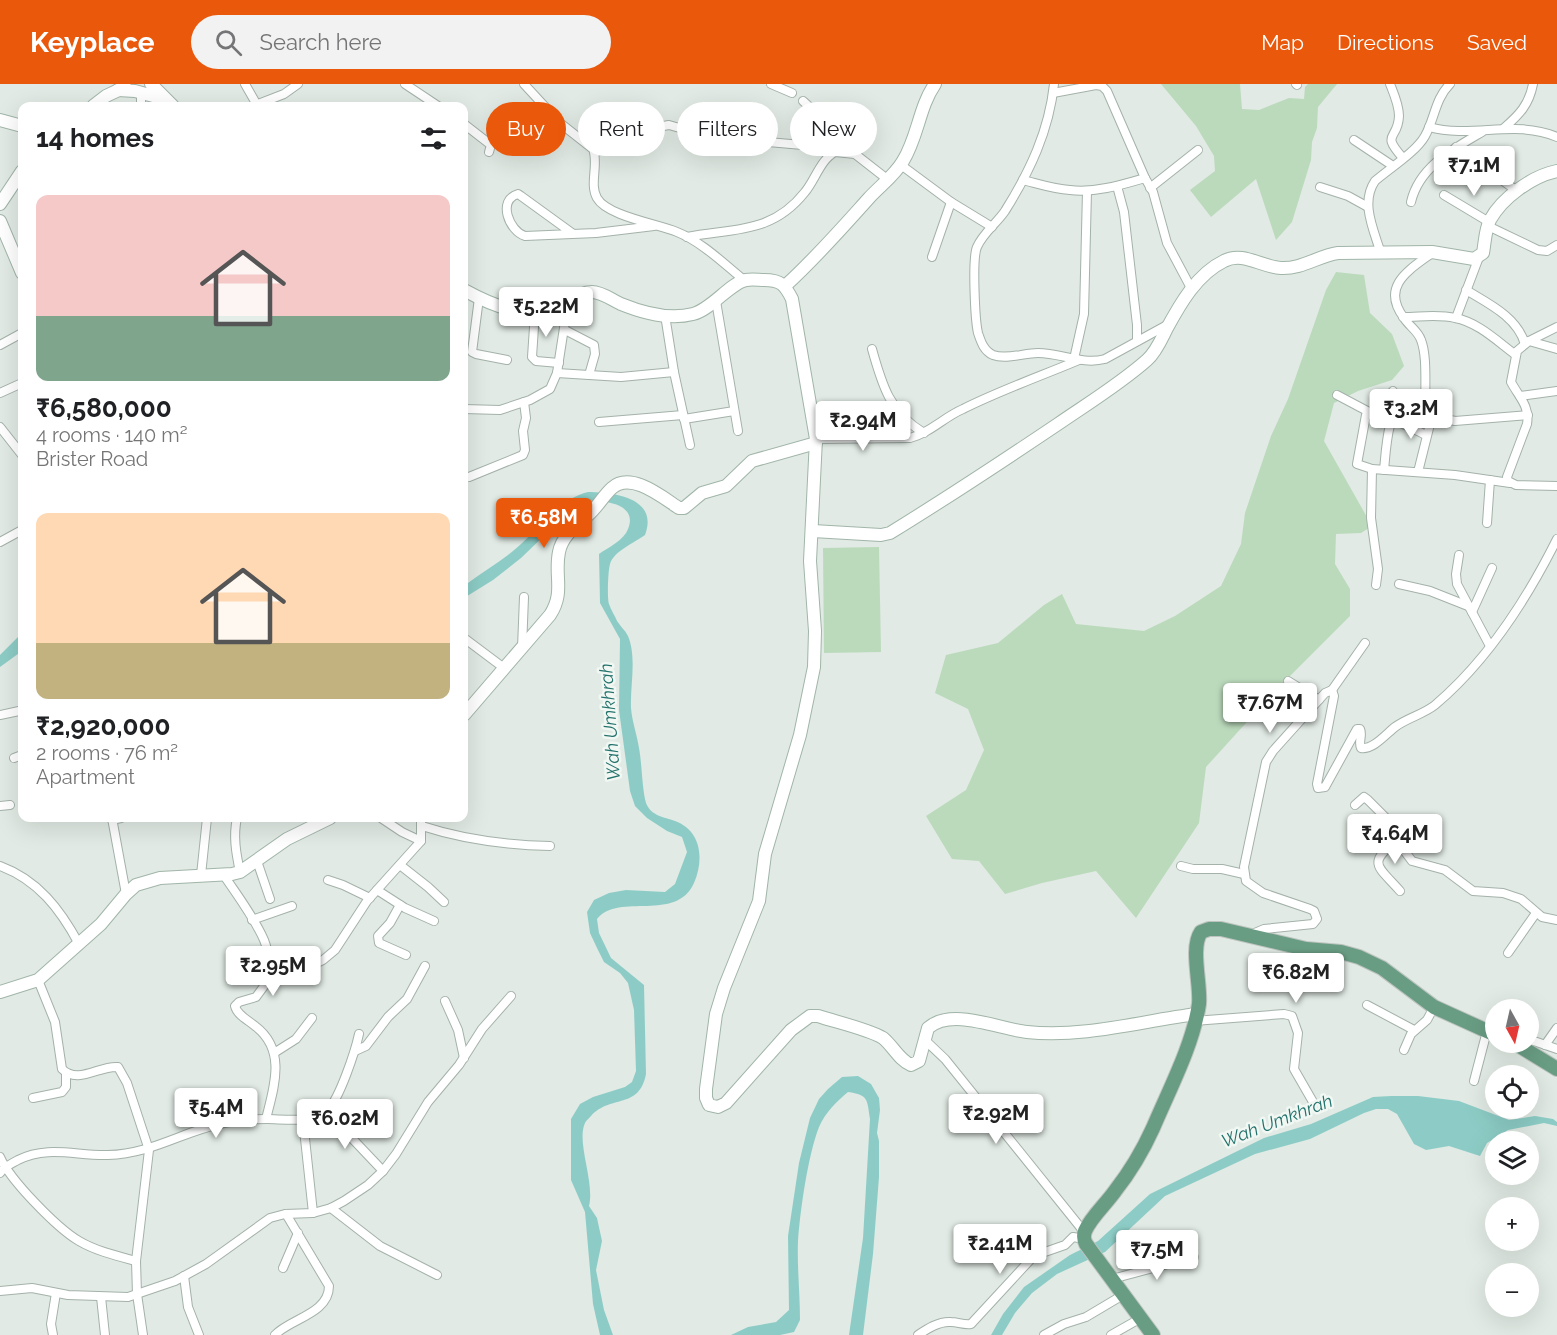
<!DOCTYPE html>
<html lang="en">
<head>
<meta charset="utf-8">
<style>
  :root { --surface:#fff; --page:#f2f2f2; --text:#202124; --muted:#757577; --accent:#ea580c }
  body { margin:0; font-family:Raleway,sans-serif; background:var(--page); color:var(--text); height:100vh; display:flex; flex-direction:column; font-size:22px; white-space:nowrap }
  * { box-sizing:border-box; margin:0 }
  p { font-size:20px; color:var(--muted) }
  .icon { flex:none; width:33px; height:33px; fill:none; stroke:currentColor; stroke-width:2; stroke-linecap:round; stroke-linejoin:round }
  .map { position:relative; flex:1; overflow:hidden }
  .details { position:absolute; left:18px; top:18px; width:450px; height:720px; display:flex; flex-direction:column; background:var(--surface); border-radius:12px; box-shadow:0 6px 24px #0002 }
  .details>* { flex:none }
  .banner { position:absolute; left:486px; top:18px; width:570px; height:54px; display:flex; gap:12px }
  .needle { width:39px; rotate:172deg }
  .fabs { position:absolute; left:1485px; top:915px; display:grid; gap:12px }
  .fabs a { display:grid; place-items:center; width:54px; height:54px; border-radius:50%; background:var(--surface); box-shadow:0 6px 24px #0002; font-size:30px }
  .price { position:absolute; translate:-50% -51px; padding:0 14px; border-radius:6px; background:#fff; color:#222; font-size:20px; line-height:39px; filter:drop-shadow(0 2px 3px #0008) }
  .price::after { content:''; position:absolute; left:50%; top:36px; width:18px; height:14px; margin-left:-9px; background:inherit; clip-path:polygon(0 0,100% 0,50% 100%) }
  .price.active { background:var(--accent); color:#fff }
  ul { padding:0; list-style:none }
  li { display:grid; align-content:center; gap:12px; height:318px; padding:0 18px }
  li span { display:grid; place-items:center; height:186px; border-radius:12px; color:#555 }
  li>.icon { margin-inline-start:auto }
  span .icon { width:108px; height:108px; fill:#fffc; stroke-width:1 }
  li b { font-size:26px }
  h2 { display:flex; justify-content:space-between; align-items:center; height:72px; padding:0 18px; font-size:26px }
  .chip { padding:0 21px; border-radius:27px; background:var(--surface); box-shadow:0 6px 24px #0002; font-size:21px; line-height:54px }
  .chip.active { background:var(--accent); color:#fff }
  header { display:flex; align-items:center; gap:36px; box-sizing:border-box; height:84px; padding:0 30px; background:var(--accent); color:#fff }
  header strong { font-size:28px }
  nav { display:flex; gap:33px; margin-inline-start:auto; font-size:21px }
  .search { width:420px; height:54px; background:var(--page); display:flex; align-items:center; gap:15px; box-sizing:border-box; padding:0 21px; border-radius:33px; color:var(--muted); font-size:22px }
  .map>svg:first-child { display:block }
</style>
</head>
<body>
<header>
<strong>Keyplace</strong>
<div class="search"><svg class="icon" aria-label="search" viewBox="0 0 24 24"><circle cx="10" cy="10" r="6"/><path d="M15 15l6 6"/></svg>Search here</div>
<nav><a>Map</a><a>Directions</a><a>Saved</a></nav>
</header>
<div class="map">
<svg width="1557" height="1251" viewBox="0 0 1557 1251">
  <rect width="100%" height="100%" fill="#e1eae4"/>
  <g fill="#bbdabc">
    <path d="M 1161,0 L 1240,0 L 1242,25 L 1259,26 L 1289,14 L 1304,15 L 1305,3 L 1308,0 L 1337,0 L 1318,23 L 1317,44 L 1312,58 L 1311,76 L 1292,138 L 1276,156 L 1256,95 L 1211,133 L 1190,106 L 1215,87 L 1214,72 L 1196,42 Z"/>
    <path d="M 1336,188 L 1364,191 L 1370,229 L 1392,250 L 1404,282 L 1392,296 L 1358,307 L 1334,319 L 1324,357 L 1372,442 L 1361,449 L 1336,450 L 1335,480 L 1350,505 L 1350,532 L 1275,607 L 1206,683 L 1199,739 L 1136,834 L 1096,787 L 1042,799 L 1005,810 L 979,777 L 952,775 L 926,732 L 966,706 L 984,666 L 968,625 L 935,609 L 946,571 L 998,559 L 1044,521 L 1062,510 L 1076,540 L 1144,547 L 1175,532 L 1221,502 L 1241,460 L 1245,429 L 1271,352 L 1288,315 L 1326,206 Z"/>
    <path d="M 879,463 L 881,568 L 824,569 L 823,464 Z"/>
  </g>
  <g fill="#8dccc6">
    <path d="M 588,408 C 614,408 659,414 645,451 C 634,459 614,467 610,480 C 608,487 607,514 609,520 C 611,526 615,532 617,537 C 620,542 625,546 628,552 C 637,574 630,601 631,624 C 632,637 637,651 639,664 C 642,680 642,705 646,719 C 651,732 664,733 675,737 C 702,747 704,776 694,799 C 676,839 619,808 597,835 L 599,849 L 611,874 L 644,901 L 646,990 C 639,1026 611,1010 591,1032 C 591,1032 585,1038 585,1039 C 576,1058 595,1098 589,1122 L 597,1134 L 602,1157 L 596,1186 L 604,1226 L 613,1251 L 600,1251 L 593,1220 L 585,1128 L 571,1096 L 571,1035 L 580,1020 L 593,1013 L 625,1003 L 632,998 L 636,987 L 634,926 L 628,899 L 620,889 L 604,878 L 597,864 L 590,849 L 587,828 L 594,816 L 609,809 L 626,806 L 665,808 L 675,800 L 687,768 L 682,753 L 667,747 L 647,734 L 635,722 L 630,707 L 619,626 L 620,555 L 600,519 L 599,470 C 609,463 624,456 628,445 C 640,416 592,414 576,421 L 521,474 L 493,496 L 464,514 L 464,502 C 479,490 497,480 513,467 C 538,447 556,416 588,408 Z"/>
    <path d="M 22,549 L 22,567 L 0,583 L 0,571 Z"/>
    <path d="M 858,992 L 871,1000 L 879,1014 L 880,1026 L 877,1049 L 879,1057 L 879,1093 L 873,1170 L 863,1251 L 849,1251 L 863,1154 L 870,1035 C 867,1016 869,1011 848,1008 C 836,1018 825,1029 819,1043 C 808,1071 800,1127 798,1157 C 797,1183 800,1210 800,1236 L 794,1248 L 780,1251 L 731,1251 L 748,1243 L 776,1238 L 789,1226 L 788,1152 L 799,1079 L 810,1034 L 819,1015 L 828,1005 L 842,993 Z"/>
    <path d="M 1391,1012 L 1418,1012 L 1459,1017 L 1509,1036 L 1535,1032 L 1553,1035 L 1557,1038 L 1557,1042 L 1544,1039 L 1508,1046 L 1487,1059 L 1480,1072 L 1449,1062 L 1426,1066 L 1414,1060 L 1397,1030 L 1388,1025 L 1376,1025 L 1364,1029 L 1310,1055 L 1255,1070 L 1165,1112 L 1105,1168 L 1057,1190 L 1032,1209 L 1015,1229 L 1002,1251 L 991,1251 L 1003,1230 L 1024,1203 L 1070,1171 L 1098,1157 L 1150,1110 L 1264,1054 L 1311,1040 L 1373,1013 Z"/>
  </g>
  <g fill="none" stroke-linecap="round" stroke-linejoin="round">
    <defs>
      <g id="street">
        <path d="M 245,0 L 257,21"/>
        <path d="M 405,0 L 438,22"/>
        <path d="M 524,0 L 560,39 L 593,65 C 599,80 589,100 597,114 C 607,132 658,140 677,148 C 702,158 723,179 744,196"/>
        <path d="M 771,0 L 792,9"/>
        <path d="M 1054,0 C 1049,47 1030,87 1005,127 C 997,139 983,149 977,163 C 972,174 975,236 978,249 C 981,258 984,267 993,271 C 1006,276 1024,269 1038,269 C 1061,269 1082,281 1105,275 L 1169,240"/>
        <path d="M 1296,0 L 1297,1"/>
        <path d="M 1390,0 C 1394,10 1399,21 1399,32 C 1398,57 1380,48 1403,74"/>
        <path d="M 141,9 L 141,22"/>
        <path d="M 1053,9 L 1096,1 L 1102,2 L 1107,7 L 1145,94 L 1153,108 L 1167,159 L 1191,204"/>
        <path d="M 803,17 L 839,50 L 855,70"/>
        <path d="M 253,22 L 284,10 L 298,0"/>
        <path d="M 464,40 L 491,61 L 489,68"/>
        <path d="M 1429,43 C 1472,55 1516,35 1557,53"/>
        <path d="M 1504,44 C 1519,31 1529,21 1533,0"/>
        <path d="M 1354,56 L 1393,82"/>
        <path d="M 1456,63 L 1517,107"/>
        <path d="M 595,69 L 613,58 L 646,45 L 669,41 L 711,53 L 814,62 L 830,71"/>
        <path d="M 901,81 L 951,118 L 992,143"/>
        <path d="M 1023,96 C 1039,100 1054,105 1070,106 C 1095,109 1121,101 1145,94"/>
        <path d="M 1117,102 L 1124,128 L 1137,241 L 1137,257"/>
        <path d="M 1320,103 L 1348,112 L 1368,123"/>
        <path d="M 1150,104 L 1198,66"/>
        <path d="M 1444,111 L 1489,138"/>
        <path d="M 1411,118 C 1419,83 1453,65 1482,48"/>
        <path d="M 1488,142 L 1538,166 L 1547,167 L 1557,161"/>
        <path d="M 572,149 L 521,112 L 518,110 C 497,116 509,147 525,152 L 596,149 L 654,142"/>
        <path d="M 687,153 C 734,144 772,150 805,108 C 815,96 821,75 835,68 L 855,70 L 887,95"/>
        <path d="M 1432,169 C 1409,186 1380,202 1404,234 C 1409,242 1418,247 1421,256 C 1428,274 1424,305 1426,325 L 1432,332 L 1455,337 L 1528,331"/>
        <path d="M 1381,170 C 1374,146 1360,119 1375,97 C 1390,84 1416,68 1425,52 C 1435,34 1435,15 1450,0"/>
        <path d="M 932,173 L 951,118"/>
        <path d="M 1466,206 C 1489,220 1517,233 1525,260"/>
        <path d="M 479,214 L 472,268 L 476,270 L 507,276"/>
        <path d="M 716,217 L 738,347"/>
        <path d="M 535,228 L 532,273 L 536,277 L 559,279"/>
        <path d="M 665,231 L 674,288 L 690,361"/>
        <path d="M 1403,233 C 1420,233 1439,230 1455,234 C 1478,238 1498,258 1516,271"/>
        <path d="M 1456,234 L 1479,173"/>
        <path d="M 1557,243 L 1529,257 L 1517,267 L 1511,298 C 1519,313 1530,322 1527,340 L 1507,393 L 1508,397 L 1516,401 L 1557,402"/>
        <path d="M 565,246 L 594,261 L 595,270 L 589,291"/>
        <path d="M 1529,257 L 1557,265"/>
        <path d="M 0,261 L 22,249"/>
        <path d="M 872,265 C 882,301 890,329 924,349"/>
        <path d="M 1074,275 L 1084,230 L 1087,107"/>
        <path d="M 557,289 L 621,293 L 674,288"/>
        <path d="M 0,309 L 22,299"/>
        <path d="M 1337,311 L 1371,329"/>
        <path d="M 1520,312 L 1557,307"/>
        <path d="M 464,325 L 500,326 L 530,316 L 550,305 L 557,289 L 568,218"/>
        <path d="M 1376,331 L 1393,307"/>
        <path d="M 684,335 L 734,327"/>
        <path d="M 599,338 L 683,331"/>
        <path d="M 0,343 L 22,371"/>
        <path d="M 1426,351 C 1411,344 1383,328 1366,331 L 1357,380 L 1372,385 L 1455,391 L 1510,399"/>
        <path d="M 816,355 L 910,354 C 930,349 944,333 963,325 C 1001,306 1041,292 1079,276"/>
        <path d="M 1372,385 L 1371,434 L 1378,485 L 1376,501"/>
        <path d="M 1384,386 C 1386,368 1387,322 1407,317 L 1426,325"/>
        <path d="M 1418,388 L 1432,332"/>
        <path d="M 469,393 L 523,371 L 525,366 L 523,347 L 526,334 L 524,318"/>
        <path d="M 1487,439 L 1490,396"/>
        <path d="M 0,458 L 22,446"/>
        <path d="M 1459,471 L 1456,490 L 1457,500 L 1490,562"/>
        <path d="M 1399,500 L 1430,507 L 1468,522"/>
        <path d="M 1472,528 L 1492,484"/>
        <path d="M 464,554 L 504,584"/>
        <path d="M 522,564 L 524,513"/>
        <path d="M 1288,597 L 1319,616"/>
        <path d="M 1332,606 L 1365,559"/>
        <path d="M 0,631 L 19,627"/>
        <path d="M 14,674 L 22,671"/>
        <path d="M 1355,721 L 1364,713 L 1368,716 L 1389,737 L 1400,761 L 1412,777 L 1445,786 L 1473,807 L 1503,809 L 1521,815 L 1542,833 L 1557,836"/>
        <path d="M 0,722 L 10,721"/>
        <path d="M 112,734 L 126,810"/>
        <path d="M 237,734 C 233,752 236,769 240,788"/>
        <path d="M 381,734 L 402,748 L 421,757"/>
        <path d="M 112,736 L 121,734"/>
        <path d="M 422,742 C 465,756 506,761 550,762"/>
        <path d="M 1397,756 C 1367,780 1377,781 1400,807"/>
        <path d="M 257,777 L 270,815"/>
        <path d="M 400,781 L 428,803 L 444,818"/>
        <path d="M 0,782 C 38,796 60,825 79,860"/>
        <path d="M 1181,782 L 1193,785 L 1222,785 L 1244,790"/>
        <path d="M 223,790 C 237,811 254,833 264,856 C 269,867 269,882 270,894 L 256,913 L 239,918 L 235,922 C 237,931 248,936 255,942 C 287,966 274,1003 266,1035"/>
        <path d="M 201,791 L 207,734"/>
        <path d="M 328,796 L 343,801 L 370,814"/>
        <path d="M 377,806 L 405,824 L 434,837"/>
        <path d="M 400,821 L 390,839 L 378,852 L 379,859 L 406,871"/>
        <path d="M 252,836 L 292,822"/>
        <path d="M 1250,851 L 1264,845 L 1313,840 L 1317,835 L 1314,827 L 1310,825 L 1263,809 L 1246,797 L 1244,783 L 1266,678 L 1273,667 L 1325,609 L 1332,606 L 1334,612 L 1317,700 L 1318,704 L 1325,703 L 1357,645 L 1360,645 C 1363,651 1358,658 1361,664 C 1373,666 1386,650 1395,643 C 1407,634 1424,630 1435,621 C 1487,577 1527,515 1557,455"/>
        <path d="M 1508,869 L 1536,829"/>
        <path d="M 270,894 L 307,884 L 323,876 L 335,866 L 367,817 L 421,757 L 421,734"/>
        <path d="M 38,896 L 55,938 L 62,985 C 78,1001 100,981 118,983 L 127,999 L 149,1066 L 136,1177 L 137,1210 L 143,1251"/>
        <path d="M 445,917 L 458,946 L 464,974"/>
        <path d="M 1367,921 L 1414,946"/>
        <path d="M 1194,937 L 1284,930 L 1292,932 L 1298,949 L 1294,985 L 1313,1018"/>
        <path d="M 1528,955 L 1557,965"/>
        <path d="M 925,956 L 945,975 L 1085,1149"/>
        <path d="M 1545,961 L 1557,944"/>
        <path d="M 1404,966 L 1411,950 L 1427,936 L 1434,923"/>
        <path d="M 355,967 L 366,962 L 388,933 L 407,915 L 425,882"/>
        <path d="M 274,969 L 296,955 L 312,934"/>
        <path d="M 1474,997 L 1487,947"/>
        <path d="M 33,1014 L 62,1008 L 66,1003 L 66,989"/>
        <path d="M 327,1028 L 383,1087"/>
        <path d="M 303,1036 L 313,1129"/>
        <path d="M 0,1073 C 10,1096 57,1144 79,1157 C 96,1167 117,1172 136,1177"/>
        <path d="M 0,1089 C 5,1082 11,1080 18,1076 C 48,1061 76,1072 108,1071 C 154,1070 188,1044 230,1038 C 242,1036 255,1035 267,1035 C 284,1035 316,1040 328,1026 C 340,1013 355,968 359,950"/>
        <path d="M 331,1124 L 380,1162 L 437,1191"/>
        <path d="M 283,1184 L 298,1149"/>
        <path d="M 184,1192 L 188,1223 L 199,1251"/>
        <path d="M 1112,1195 L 1194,1173"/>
        <path d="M 0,1207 L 32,1204 L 68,1211 L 128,1213 L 175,1197 L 206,1180 L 270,1134 L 285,1130 L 313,1129 L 331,1124 L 344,1117 L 368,1101 L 383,1087 L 396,1070 L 428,1018 L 459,981 L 482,945 L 511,912"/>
        <path d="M 101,1213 L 105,1251"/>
        <path d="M 53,1251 L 51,1240 L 56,1209"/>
        <path d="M 275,1251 C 289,1235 329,1230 329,1202 L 286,1130"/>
        <path d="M 918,1251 C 927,1245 939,1237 951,1238 C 958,1238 963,1241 971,1240 L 1031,1175 L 1042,1169 L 1065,1161 L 1073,1153 L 1084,1155"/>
        <path d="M 1044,1251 L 1064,1240 L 1086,1233 L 1123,1211"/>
        <path d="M 1111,1251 L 1141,1234"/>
      </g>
      <g id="secondary">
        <path d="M 151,0 L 173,22"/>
        <path d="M 118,6 L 135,7 L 164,15"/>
        <path d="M 93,22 L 106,12 L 125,3"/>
        <path d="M 0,36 L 22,42"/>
        <path d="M 0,120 L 22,87"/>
        <path d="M 0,137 L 22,189"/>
        <path d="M 785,202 C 815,175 842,144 869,114 C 880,102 895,91 903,77 C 918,53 919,23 935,0"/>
        <path d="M 464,206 C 493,222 526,236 559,222 C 569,218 580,208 592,208 C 602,208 612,216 621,220 C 643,229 670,236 693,230 C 712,225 730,199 746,196 C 752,195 759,196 764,196 C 781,196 785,201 792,215 L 816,355 L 810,477 L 815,547 L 814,583 L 800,651 L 765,770 L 759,817 L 724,904 L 716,930 L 706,1005 L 706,1014 L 709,1021 L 718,1023 L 726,1019 L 791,946 L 810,932 L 818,932 C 836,938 868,945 883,954 C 893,962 899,976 911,981 L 919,977 L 928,944 C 952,923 999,945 1027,948 C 1084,954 1141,937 1197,930"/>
        <path d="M 813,447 L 881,451 L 890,449 C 947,414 1003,377 1058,340 C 1087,320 1120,300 1147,276 C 1156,268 1161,256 1166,246 C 1180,220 1197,190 1224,177 C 1243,167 1261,183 1281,184 C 1302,185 1318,172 1338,169 L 1432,168 L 1474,175 L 1483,169 C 1485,158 1485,146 1490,136 C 1502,114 1532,92 1557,87"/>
        <path d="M 464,631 L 550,531 C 565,508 554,492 559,468 C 562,452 576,442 587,432 C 597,424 603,412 612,404 C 631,387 662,413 679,424 L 684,424 L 702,409 L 726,402 L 752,377 L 816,359"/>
        <path d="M 0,908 L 38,896 L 101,840 L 126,810 L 136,801 L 160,794 L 232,790 L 240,788 L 287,755 L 330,734"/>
      </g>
      <g id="primary">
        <path d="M 1513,958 L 1557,985"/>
        <path d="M 1153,1251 L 1086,1160 C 1084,1156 1083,1153 1085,1147 C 1091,1133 1106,1120 1115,1107 C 1130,1088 1143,1066 1153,1044 C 1169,1006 1193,961 1199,920 C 1201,900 1190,864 1201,848 L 1209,845 L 1221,845 L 1306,865 L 1341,868 L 1359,873 L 1382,884 L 1434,923 L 1496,951"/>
      </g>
    </defs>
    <use href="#street" stroke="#a4b2aa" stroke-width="10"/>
    <use href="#secondary" stroke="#a1b5a9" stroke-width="14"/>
    <use href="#primary" stroke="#bdc4c0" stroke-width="16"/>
    <use href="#street" stroke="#fff" stroke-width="8"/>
    <use href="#secondary" stroke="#fff" stroke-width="12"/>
    <use href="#primary" stroke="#699d83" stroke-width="14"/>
  </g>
  <g text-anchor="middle" stroke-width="5" stroke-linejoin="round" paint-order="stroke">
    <g font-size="18" font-style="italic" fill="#22716b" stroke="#f1f7f3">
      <text transform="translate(610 638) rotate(-94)" y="6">Wah Umkhrah</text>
      <text transform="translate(1277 1037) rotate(-21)" y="6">Wah Umkhrah</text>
    </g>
  </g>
</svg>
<div class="fabs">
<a><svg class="needle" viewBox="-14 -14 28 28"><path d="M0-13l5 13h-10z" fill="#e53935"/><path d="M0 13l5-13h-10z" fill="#757577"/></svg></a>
<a><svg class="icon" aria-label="locate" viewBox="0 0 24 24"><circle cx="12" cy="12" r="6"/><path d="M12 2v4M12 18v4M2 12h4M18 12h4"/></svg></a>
<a><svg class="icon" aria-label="layers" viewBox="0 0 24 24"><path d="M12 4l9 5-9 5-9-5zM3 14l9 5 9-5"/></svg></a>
<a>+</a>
<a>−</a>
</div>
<b class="price" style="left:1474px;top:113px">₹7.1M</b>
<b class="price" style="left:546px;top:254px">₹5.22M</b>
<b class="price" style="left:1411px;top:356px">₹3.2M</b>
<b class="price" style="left:863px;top:368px">₹2.94M</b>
<b class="price active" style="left:544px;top:465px">₹6.58M</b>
<b class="price" style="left:1270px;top:650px">₹7.67M</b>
<b class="price" style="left:1395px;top:781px">₹4.64M</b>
<b class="price" style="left:273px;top:913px">₹2.95M</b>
<b class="price" style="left:1296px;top:920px">₹6.82M</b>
<b class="price" style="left:216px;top:1055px">₹5.4M</b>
<b class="price" style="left:996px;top:1061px">₹2.92M</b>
<b class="price" style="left:345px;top:1066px">₹6.02M</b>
<b class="price" style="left:1000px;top:1191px">₹2.41M</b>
<b class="price" style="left:1157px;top:1197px">₹7.5M</b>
<div class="banner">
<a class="chip active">Buy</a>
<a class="chip">Rent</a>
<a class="chip">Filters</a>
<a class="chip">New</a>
</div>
<section class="details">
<h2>14 homes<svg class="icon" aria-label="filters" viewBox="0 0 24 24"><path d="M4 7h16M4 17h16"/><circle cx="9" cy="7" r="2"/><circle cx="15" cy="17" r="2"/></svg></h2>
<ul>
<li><span style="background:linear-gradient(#f6c9c9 65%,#7fa58c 0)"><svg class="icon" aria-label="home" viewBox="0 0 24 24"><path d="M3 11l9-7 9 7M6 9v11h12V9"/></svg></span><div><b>₹6,580,000</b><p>4 rooms · 140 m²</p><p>Brister Road</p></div></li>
<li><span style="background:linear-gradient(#ffd9b3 70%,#c2b280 0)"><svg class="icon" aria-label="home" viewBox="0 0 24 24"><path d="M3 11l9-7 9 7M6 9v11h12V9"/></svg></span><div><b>₹2,920,000</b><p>2 rooms · 76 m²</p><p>Apartment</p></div></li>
</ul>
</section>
</div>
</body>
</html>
